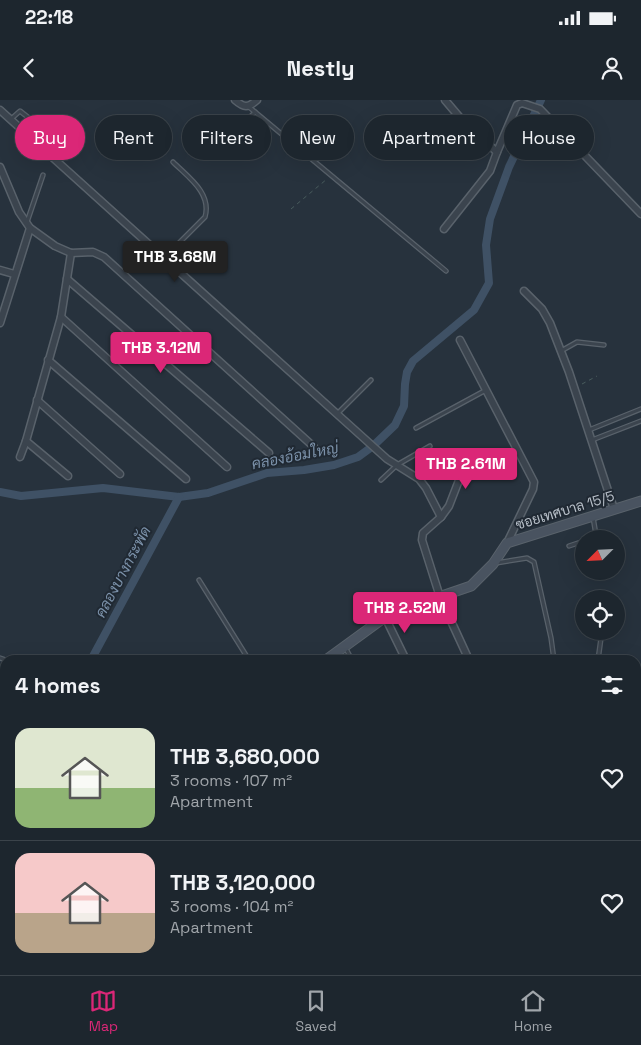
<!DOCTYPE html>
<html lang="en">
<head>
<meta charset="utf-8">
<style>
  :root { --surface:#1d262e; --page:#252e36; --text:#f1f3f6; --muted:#a0a5aa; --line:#3b434a; --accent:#db2777 }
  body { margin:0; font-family:"Space Grotesk",Sarabun,sans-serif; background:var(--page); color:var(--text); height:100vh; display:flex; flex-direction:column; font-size:19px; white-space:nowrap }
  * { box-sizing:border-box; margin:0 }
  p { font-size:16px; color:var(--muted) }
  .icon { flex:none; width:28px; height:28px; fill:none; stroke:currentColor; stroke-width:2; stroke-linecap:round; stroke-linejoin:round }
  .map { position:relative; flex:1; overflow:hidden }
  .details { position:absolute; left:0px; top:555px; width:641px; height:320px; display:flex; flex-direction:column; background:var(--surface); border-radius:15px 15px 0 0; box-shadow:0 5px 20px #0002,0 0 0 1px var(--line) }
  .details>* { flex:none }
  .hud { position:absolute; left:15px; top:15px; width:611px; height:45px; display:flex; gap:10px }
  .needle { width:32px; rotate:246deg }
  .controls { position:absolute; left:575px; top:430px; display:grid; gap:10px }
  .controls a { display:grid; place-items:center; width:50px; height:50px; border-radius:50%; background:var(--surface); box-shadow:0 5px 20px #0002,0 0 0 1px var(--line); font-size:25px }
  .price { position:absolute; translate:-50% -42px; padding:0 11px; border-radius:5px; background:var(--accent); color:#fff; font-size:16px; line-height:32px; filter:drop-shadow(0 1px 2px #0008) }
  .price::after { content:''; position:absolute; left:50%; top:30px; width:15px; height:11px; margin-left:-8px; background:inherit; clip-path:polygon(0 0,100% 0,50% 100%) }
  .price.selected { background:#222; color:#fff }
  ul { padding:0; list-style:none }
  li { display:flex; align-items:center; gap:15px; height:125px; padding:0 15px }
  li+li { border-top:1px solid var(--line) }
  li span { display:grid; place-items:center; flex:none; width:140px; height:100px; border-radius:15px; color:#555 }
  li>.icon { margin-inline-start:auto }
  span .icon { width:60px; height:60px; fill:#fffc; stroke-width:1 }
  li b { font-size:21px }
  h2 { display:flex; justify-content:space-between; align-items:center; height:60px; padding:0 15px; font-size:21px }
  .chip { padding:0 18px; border-radius:22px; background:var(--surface); box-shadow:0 5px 20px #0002,0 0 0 1px var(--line); font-size:18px; line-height:45px }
  .chip.selected { background:var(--accent); color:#fff }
  .status { display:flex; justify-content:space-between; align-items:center; height:35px; padding:0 25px; background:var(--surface); direction:ltr }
  .status svg { height:14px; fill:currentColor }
  header { display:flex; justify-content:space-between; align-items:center; height:65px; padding:0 15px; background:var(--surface); font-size:22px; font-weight:700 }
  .tabs { display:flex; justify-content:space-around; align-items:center; height:70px; border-top:1px solid var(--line); background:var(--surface); font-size:14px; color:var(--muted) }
  .tabs a { display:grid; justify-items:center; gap:2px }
  .tabs .selected { color:var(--accent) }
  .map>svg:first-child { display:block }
</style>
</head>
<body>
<div class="status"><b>22:18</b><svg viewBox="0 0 49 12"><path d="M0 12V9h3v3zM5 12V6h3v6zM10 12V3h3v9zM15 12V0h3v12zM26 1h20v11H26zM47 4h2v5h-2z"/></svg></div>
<header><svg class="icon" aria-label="back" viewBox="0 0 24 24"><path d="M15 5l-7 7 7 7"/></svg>Nestly<svg class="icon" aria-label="person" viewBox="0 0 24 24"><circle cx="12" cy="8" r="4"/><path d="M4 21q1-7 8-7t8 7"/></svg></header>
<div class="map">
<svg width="641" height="875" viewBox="0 0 641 875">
  <rect width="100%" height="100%" fill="#27323d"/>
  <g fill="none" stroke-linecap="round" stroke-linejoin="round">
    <g stroke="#3f5165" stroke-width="8">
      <path d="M 0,392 L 21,396 L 103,388 L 179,397 L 208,393 L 267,373 L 304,370 L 334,365 L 358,357 L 373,346 L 395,325 L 404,306 L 405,284 L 407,272 L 413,261 L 474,210 L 489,183 L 486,145 L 490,119 L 509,67 L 541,0"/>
      <path d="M 91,560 L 179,397"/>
      <path d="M 0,746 L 5,733"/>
    </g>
    <defs>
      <g id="lane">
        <path d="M 249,7 L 446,171"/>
        <path d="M 11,19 L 20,11 L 34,22"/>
        <path d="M 233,35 L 255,12"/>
        <path d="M 214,57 L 224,45"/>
        <path d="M 27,122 L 43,75"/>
        <path d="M 164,158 L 205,117 C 212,93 188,77 173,62"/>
        <path d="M 561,251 L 577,242 L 604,245"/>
        <path d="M 337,314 L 371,280"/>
        <path d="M 416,328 L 486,290"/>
        <path d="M 589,330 L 641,309"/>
        <path d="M 592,340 L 641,321"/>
        <path d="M 381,380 L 397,365 L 430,346"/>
        <path d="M 592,439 L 596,435 L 593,417"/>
        <path d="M 569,446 L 584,441"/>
        <path d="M 496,463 L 527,458 L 534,462 L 551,538 L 554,560"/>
        <path d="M 199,480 L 249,560"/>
        <path d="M 345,547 L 352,560"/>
        <path d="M 0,558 L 6,560"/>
        <path d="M 385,560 L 392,557"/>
        <path d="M 598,560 L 602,531"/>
        <path d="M 636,578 L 641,578"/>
        <path d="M 0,701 L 5,703"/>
        <path d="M 0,726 L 5,713"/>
        <path d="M 636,857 L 641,844"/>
        <path d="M 253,875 L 257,871 L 266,875"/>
        <path d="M 447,875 L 451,870"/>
      </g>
      <g id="street">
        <path d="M 235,0 C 244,8 248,8 257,0"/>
        <path d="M 445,0 L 467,26 L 497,52 L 517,5 L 522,3 L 540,9 L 641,114"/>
        <path d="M 0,10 L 337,314 L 387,359 L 419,379 L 426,388 L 441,417 L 423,433 L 422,440 L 440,497 L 469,560"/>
        <path d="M 0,67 L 19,112 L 30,128 L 55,146 L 71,153 L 93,152 L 104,157 L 314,347"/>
        <path d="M 444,129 L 490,71 L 497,52"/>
        <path d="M 0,170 L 14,174"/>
        <path d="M 67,179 L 269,353"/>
        <path d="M 524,191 L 542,209 L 550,223 L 569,272 L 614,409"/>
        <path d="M 61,217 L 227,367"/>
        <path d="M 0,223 L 30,128"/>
        <path d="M 460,240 L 534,382 L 533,389 L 507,443"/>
        <path d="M 48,260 L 186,379"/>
        <path d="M 37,300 L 120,374"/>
        <path d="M 20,357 L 26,341"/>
        <path d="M 68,376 L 26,341 L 61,217 L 71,153"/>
        <path d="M 441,417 L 449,406 L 461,375 L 486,356"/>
        <path d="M 385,517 L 406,560"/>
        <path d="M 637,606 L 639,628"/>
        <path d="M 637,628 L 641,638"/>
        <path d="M 636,685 L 641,683"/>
        <path d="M 636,712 L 641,721"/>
        <path d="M 284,870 L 292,875"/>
        <path d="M 627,870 L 629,875"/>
      </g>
      <g id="secondary">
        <path d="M 326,560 L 385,517 L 398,511 L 471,486 L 493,464 L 507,443 L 641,401"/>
        <path d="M 0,765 L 5,765"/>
      </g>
    </defs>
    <use href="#lane" stroke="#59626b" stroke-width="5.5"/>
    <use href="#street" stroke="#59626b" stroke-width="9"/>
    <use href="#secondary" stroke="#59626b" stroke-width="11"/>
    <g stroke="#495c5d" stroke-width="1" stroke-dasharray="4 4" stroke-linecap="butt">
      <path d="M 291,109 L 327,79"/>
      <path d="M 582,284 L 597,276"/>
    </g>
    <use href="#lane" stroke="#3b444e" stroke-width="3"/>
    <use href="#street" stroke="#3b444e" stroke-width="6"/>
    <use href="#secondary" stroke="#495360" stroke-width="9"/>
  </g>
  <g text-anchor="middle" stroke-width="4" stroke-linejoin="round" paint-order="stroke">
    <g font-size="14" fill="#b7bfc8" stroke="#202933">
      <text transform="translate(565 410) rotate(-17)" y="5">ซอยเทศบาล 15/5</text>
    </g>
    <g font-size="15" font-style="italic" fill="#7b91a9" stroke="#202933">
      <text transform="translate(295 356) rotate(-11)" y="5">คลองอ้อมใหญ่</text>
      <text transform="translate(123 472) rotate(-62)" y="5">คลองบางกระพัด</text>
    </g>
  </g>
</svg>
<div class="controls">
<a><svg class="needle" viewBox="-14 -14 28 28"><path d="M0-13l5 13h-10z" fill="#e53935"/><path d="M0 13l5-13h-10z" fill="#a0a5aa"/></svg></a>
<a><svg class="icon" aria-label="locate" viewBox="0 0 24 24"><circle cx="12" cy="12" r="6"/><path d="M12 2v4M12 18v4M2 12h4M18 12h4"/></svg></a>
</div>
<b class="price selected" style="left:175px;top:183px">THB 3.68M</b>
<b class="price" style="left:161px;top:274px">THB 3.12M</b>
<b class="price" style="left:466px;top:390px">THB 2.61M</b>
<b class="price" style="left:405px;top:534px">THB 2.52M</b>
<div class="hud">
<a class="chip selected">Buy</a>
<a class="chip">Rent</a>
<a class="chip">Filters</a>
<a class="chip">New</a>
<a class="chip">Apartment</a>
<a class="chip">House</a>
</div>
<section class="details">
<h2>4 homes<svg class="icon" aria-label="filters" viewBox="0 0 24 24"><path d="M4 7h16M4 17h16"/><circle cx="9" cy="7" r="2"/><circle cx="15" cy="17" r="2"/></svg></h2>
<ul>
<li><span style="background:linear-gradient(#dfe7d0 60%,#8fb573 0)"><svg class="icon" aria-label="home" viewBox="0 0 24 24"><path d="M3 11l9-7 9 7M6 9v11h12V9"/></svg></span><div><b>THB 3,680,000</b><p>3 rooms · 107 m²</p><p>Apartment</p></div><svg class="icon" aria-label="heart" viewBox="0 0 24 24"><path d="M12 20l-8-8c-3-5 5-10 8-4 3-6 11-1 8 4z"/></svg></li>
<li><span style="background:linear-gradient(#f6c9c9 60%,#b9a48a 0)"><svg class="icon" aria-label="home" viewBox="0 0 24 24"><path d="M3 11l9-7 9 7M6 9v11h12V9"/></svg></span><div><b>THB 3,120,000</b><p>3 rooms · 104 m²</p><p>Apartment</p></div><svg class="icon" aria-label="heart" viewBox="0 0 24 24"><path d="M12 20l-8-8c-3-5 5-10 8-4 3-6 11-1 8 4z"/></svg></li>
</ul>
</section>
</div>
<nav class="tabs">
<a class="selected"><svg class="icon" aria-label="map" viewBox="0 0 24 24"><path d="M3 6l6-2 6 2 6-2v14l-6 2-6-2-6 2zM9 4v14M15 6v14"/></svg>Map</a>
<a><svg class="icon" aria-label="saved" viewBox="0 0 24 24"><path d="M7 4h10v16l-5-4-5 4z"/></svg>Saved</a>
<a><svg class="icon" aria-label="home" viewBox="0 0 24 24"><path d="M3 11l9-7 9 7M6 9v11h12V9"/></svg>Home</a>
</nav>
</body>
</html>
